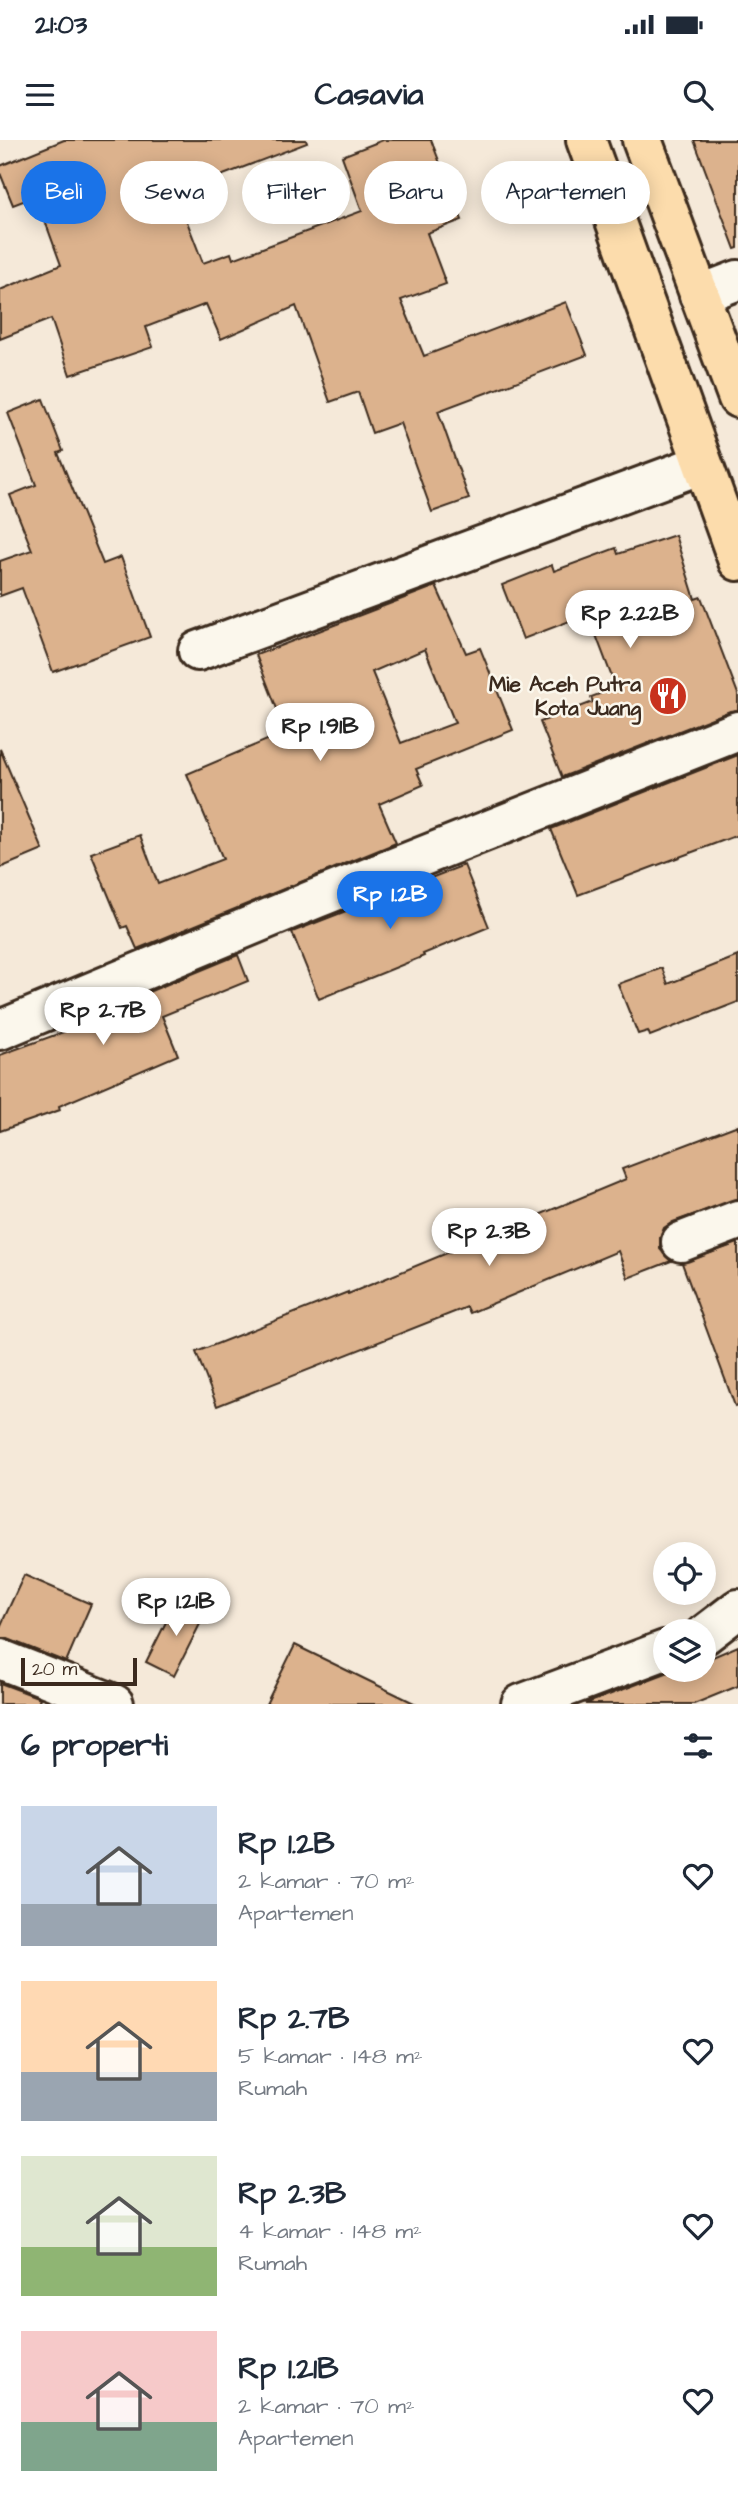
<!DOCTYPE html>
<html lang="id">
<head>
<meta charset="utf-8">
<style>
  :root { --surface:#fff; --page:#f6f6f7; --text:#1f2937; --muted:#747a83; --accent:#1a73e8 }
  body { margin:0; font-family:"Architects Daughter",sans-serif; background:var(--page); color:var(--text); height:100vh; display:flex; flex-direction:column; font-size:26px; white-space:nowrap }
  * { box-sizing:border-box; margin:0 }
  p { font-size:23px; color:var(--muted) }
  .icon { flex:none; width:38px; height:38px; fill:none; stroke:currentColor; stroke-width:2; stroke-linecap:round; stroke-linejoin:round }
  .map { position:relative; height:1564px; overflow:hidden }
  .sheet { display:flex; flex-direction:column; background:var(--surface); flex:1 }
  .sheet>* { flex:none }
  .banner { position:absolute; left:21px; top:21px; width:696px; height:63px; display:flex; gap:14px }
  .controls { position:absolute; left:653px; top:1402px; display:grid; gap:14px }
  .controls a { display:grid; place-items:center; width:63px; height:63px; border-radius:50%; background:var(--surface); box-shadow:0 4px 18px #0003; font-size:35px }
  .scale { position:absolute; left:21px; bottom:18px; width:116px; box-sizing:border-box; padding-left:7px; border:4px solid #3b2a1e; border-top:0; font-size:19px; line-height:24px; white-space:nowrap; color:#3b2a1e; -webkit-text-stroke:5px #fbf7ec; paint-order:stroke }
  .price { position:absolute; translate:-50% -60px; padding:0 16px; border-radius:24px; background:#fff; color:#222; font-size:23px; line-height:46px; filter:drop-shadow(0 2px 4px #0008) }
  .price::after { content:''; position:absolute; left:50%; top:42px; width:21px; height:16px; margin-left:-10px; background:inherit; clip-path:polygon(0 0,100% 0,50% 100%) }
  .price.selected { background:var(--accent); color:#fff }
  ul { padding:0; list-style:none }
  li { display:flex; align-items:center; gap:21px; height:175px; padding:0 21px }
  li span { display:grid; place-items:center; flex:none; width:196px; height:140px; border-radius:0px; color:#555 }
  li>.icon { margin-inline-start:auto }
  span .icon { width:84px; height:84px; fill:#fffc; stroke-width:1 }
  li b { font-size:30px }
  h2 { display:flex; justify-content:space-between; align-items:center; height:84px; padding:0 21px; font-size:30px }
  .chip { padding:0 24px; border-radius:32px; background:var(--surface); box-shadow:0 4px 18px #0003; font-size:24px; line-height:63px }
  .chip.selected { background:var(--accent); color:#fff }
  .status { display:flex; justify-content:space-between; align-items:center; height:49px; padding:0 35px; background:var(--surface); direction:ltr }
  .status svg { height:19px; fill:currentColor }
  header { display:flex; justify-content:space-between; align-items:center; height:91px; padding:0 21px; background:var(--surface); font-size:32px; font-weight:700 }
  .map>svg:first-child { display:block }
</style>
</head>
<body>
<div class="status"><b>21:03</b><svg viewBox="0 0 49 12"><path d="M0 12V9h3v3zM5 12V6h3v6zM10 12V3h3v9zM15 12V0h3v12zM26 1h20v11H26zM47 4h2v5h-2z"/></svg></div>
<header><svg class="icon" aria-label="menu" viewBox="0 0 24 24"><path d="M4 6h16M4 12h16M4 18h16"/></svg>Casavia<svg class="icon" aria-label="search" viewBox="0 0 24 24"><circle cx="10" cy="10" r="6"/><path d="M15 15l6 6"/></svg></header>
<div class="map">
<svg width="738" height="1564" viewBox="0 0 738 1564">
  <rect width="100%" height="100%" fill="#f5e9d9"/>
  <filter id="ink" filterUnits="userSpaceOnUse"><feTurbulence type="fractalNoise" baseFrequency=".0143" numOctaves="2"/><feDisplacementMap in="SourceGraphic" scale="14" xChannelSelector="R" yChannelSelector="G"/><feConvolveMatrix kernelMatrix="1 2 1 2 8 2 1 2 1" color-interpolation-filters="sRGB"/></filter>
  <g filter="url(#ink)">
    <g fill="#dcb28d" stroke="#3b2a1e" stroke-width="2" fill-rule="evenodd">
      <path d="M 64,0 L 306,0 L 307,3 L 176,53 L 203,123 L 231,113 L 233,119 L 362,71 L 342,16 L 383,0 L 431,0 L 462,80 L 427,93 L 446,144 L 401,160 L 424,216 L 566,162 L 587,215 L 438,271 L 469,359 L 432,372 L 400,283 L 372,293 L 358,252 L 330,262 L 296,166 L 221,199 L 206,164 L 146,187 L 153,207 L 70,235 L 51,179 L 0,199 L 0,150 L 61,125 L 36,56 L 13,65 L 0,33 L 0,26 Z"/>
      <path d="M 694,0 L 738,0 L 738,108 L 735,109 Z"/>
      <path d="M 43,259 L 63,311 L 58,313 L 103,424 L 121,417 L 150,497 L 53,532 L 22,448 L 0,456 L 0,421 L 32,410 L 10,355 L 36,345 L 8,273 Z"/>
      <path d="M 675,395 L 695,459 L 701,457 L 738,554 L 738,570 L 730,571 L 562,637 L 540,582 L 593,562 L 591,557 L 616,548 L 588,474 L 523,499 L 502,445 L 552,425 L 554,431 L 616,408 L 618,414 Z"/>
      <path d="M 436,446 L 466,513 L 480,508 L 513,590 L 416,629 L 423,645 L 379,664 L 396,703 L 137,809 L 127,786 L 122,788 L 91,713 L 140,695 L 158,744 L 223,719 L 187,634 L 286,592 L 256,515 ZM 425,509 L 455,583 L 401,603 L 372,532 Z"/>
      <path d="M 0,609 L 43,710 L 0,728 Z"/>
      <path d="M 738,615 L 738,695 L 578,755 L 551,689 Z"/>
      <path d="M 464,725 L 489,787 L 423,814 L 424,816 L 319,859 L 292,792 Z"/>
      <path d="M 238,815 L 248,841 L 162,876 L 178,915 L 59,966 L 60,970 L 0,991 L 0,915 L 80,886 L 78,881 Z"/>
      <path d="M 738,816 L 738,862 L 650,896 L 648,891 L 638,894 L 618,844 L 662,828 L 668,844 Z"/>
      <path d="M 738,985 L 738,1059 L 673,1082 L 664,1088 L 660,1098 L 660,1109 L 671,1121 L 628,1138 L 618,1111 L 470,1173 L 467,1167 L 217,1266 L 196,1212 L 348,1152 L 348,1154 L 626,1039 L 622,1029 Z"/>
      <path d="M 738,1103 L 738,1265 L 735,1266 L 682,1123 Z"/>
      <path d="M 24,1435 L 91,1464 L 66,1522 L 8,1499 L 0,1498 L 0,1487 Z"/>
      <path d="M 177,1460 L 205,1474 L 174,1536 L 146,1522 Z"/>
      <path d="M 295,1505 L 416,1564 L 266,1564 Z"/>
      <path d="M 738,1506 L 738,1546 L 694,1564 L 585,1564 L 674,1530 L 704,1530 L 704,1516 L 706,1520 Z"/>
      <path d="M 0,1543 L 40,1558 L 38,1564 L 0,1564 Z"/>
    </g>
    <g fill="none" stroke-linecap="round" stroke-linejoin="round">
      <defs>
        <g id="minor">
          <path d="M 699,155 L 738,140"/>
          <path d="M 198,511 L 702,324"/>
          <path d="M 0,890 L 315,759 L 738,591"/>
          <path d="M 681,1102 L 738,1080"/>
          <path d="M 704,1495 L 738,1469"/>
          <path d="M 0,1519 L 114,1564"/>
          <path d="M 521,1564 L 665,1510"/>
        </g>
        <g id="highway">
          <path d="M 586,0 L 738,421"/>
          <path d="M 642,0 L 738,258"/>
        </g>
      </defs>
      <use href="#minor" stroke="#3b2a1e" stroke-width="44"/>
      <use href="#highway" stroke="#3b2a1e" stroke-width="44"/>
      <use href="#minor" stroke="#fbf7ec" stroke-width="38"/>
      <use href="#highway" stroke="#fcdcac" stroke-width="38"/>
    </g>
  </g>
  <defs>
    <symbol id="restaurant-disc" viewBox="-11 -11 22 22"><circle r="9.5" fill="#c8321e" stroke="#fbf7ec"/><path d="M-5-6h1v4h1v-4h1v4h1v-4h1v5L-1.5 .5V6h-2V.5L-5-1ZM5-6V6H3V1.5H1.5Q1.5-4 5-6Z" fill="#fff"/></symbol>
  </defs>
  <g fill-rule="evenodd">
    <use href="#restaurant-disc" x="646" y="534" width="44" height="44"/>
  </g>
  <g text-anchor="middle" stroke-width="5" stroke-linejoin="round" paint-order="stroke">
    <g font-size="21" font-weight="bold" fill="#3b2a1e" stroke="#fbf7ec" text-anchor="end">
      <text x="641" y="551">Mie Aceh Putra<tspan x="641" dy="24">Kota Juang</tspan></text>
    </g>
  </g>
</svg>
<div class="controls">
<a><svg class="icon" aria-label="locate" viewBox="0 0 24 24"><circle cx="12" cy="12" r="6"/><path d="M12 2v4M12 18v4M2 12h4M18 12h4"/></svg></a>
<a><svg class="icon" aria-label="layers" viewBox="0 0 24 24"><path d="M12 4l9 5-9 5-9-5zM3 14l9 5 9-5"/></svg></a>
</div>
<div class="scale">20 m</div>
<b class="price" style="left:630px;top:510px">Rp 2.22B</b>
<b class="price" style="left:320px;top:623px">Rp 1.91B</b>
<b class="price selected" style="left:390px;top:791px">Rp 1.2B</b>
<b class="price" style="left:103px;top:907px">Rp 2.7B</b>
<b class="price" style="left:489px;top:1128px">Rp 2.3B</b>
<b class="price" style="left:176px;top:1498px">Rp 1.21B</b>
<div class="banner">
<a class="chip selected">Beli</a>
<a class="chip">Sewa</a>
<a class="chip">Filter</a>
<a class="chip">Baru</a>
<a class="chip">Apartemen</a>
</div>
</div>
<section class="sheet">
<h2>6 properti<svg class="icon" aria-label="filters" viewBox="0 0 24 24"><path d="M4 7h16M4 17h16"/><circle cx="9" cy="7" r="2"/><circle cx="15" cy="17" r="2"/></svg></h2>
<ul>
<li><span style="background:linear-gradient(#c9d6e8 70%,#9aa5b1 0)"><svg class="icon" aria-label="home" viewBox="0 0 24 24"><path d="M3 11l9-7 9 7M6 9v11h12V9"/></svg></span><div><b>Rp 1.2B</b><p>2 kamar · 70 m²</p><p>Apartemen</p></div><svg class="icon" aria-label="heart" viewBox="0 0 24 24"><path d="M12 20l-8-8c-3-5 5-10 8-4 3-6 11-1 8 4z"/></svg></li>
<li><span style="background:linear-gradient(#ffd9b3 65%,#9aa5b1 0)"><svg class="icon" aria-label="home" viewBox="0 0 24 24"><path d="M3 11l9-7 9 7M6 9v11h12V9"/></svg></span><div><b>Rp 2.7B</b><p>5 kamar · 148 m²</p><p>Rumah</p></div><svg class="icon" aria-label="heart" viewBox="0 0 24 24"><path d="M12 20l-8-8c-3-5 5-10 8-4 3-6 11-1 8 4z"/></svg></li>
<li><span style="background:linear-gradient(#dfe7d0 65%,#8fb573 0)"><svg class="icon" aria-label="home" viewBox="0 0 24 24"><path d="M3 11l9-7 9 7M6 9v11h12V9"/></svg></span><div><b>Rp 2.3B</b><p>4 kamar · 148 m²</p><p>Rumah</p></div><svg class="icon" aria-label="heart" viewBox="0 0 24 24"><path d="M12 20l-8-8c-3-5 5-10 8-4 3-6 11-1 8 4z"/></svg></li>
<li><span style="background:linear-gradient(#f6c9c9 65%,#7fa58c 0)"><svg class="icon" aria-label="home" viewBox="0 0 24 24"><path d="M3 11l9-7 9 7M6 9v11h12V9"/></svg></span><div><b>Rp 1.21B</b><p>2 kamar · 70 m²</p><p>Apartemen</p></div><svg class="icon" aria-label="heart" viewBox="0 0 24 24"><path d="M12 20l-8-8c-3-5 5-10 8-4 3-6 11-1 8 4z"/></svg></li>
</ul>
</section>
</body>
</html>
